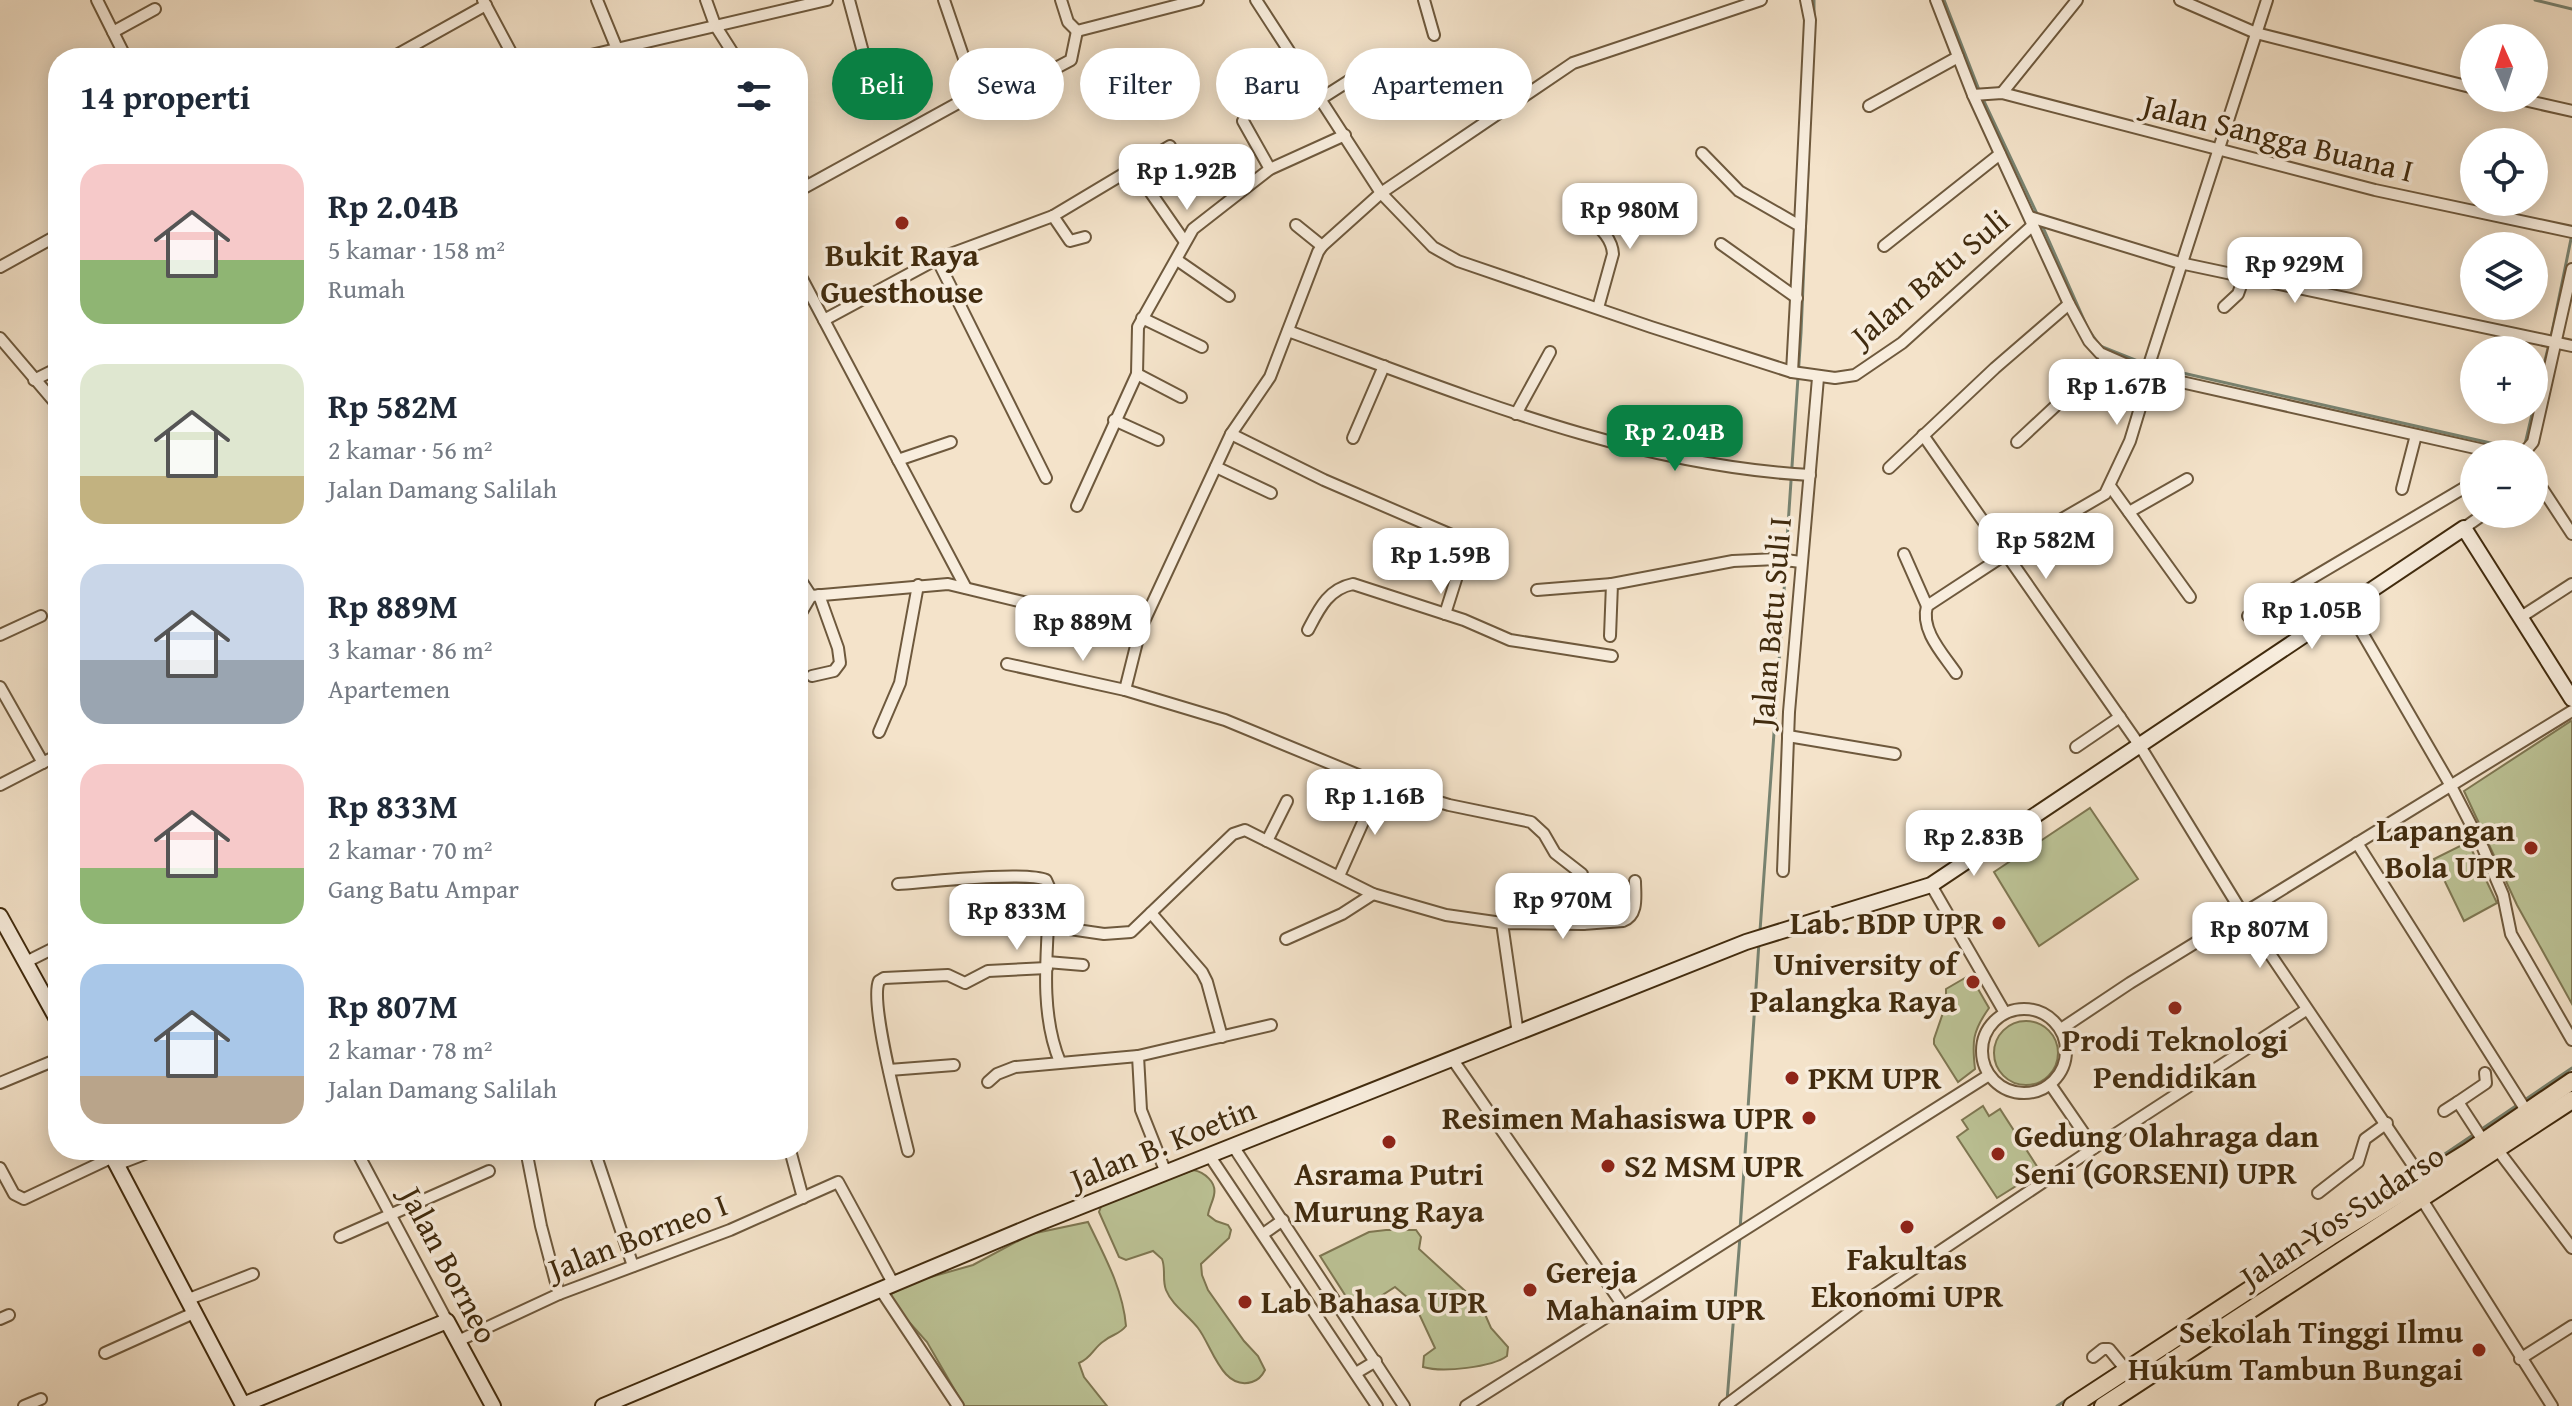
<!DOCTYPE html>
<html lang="id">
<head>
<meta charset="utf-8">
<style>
  :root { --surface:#fff; --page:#f6f6f7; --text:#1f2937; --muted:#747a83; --accent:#0b8043 }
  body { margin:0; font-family:"Gentium Book Plus",serif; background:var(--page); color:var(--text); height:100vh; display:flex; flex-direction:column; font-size:30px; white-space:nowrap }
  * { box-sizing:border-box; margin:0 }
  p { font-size:26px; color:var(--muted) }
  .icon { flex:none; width:44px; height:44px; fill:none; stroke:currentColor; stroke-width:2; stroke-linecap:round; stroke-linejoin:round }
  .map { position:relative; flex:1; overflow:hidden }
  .sheet { position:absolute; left:48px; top:48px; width:760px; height:1112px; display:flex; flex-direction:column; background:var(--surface); border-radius:32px; box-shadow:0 4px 20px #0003 }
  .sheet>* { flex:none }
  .hud { position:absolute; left:832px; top:48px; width:760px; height:72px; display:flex; gap:16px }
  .needle { width:52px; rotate:357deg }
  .tools { position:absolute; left:2460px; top:24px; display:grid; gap:16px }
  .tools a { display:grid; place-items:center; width:88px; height:88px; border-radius:50%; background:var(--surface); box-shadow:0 4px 20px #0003; font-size:40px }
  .price { position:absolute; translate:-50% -68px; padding:0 18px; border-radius:16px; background:#fff; color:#222; font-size:26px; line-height:52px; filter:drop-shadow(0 2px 4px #0008) }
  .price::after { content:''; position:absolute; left:50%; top:48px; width:24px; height:18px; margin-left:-12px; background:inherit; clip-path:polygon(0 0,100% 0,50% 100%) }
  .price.selected { background:var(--accent); color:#fff }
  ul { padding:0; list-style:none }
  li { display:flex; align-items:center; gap:24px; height:200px; padding:0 32px }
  li span { display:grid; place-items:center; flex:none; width:224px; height:160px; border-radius:24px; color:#555 }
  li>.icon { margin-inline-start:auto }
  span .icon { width:96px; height:96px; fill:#fffc; stroke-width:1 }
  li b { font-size:34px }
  h2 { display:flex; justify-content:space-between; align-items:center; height:96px; padding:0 32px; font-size:34px }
  .pill { padding:0 28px; border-radius:36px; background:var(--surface); box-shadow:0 4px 20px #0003; font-size:28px; line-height:72px }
  .pill.selected { background:var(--accent); color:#fff }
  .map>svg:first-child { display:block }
</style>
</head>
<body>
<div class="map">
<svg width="2572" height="1406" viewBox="0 0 2572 1406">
  <rect width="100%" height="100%" fill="#f4e3ca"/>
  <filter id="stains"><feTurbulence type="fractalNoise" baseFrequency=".0025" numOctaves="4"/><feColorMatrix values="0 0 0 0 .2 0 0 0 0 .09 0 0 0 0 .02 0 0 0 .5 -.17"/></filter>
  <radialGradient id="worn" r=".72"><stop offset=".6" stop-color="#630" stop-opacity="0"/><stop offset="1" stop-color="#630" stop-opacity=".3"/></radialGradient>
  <g fill="#bcc396" stroke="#7e7752" stroke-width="2">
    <path d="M 2571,721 L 2572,722 L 2572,1004 L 2517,905 L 2464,791 Z"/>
    <path d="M 2090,808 L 2138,879 L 2039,946 L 1994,872 Z"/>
    <path d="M 2468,842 L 2497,903 L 2464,921 L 2434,859 Z"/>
    <path d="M 1970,975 L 1989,1008 C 1972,1032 1972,1042 1975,1069 L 1958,1082 L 1934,1044 L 1934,1039 L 1946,1004 L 1946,989 Z"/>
    <circle cx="2026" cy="1053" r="32"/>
    <path d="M 1983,1106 L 1989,1116 L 2000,1109 L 2040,1171 L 1997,1198 L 1957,1137 L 1968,1129 L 1962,1120 Z"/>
    <path d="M 1193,1170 C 1204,1172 1217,1182 1214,1195 C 1213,1201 1209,1208 1208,1215 L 1216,1221 L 1228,1225 L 1231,1230 L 1229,1238 L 1201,1264 L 1202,1275 L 1208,1290 L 1244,1341 L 1258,1356 L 1265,1370 C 1262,1376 1259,1380 1252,1382 C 1222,1391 1212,1346 1198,1328 C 1188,1315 1172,1305 1166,1290 C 1162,1280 1166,1269 1162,1259 L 1153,1251 L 1126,1260 L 1119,1257 L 1099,1212 L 1102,1204 Z"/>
    <path d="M 1088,1222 C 1104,1255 1123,1289 1126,1326 C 1119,1335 1112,1334 1104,1341 C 1093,1348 1092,1358 1079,1363 L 1084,1377 L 1107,1406 L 964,1406 L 927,1342 L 893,1304 L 891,1294 L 913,1282 L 973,1265 L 1031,1234 Z"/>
    <path d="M 1386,1230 L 1416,1230 L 1421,1237 L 1419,1249 L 1475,1300 L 1484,1312 L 1491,1328 L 1508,1347 L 1507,1356 C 1492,1367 1443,1373 1423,1367 L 1424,1356 L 1435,1348 L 1414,1303 L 1395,1287 L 1356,1312 L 1320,1256 L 1369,1232 Z"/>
  </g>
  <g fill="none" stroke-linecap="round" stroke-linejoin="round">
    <g stroke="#788371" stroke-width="3">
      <path d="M 1944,0 L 1981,95 L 2038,216"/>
      <path d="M 2535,0 L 2572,9"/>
      <path d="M 1814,16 L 1814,0"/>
      <path d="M 2041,223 L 2088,329 L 2100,346 L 2145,364"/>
      <path d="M 2551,337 L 2572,234"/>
      <path d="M 2152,366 L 2517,449 L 2525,444 L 2533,410"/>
      <path d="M 2534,406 L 2549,344"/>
      <path d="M 1786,555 L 1801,333 L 1808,168"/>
      <path d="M 1760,931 L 1786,563"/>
      <path d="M 2396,1187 L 2572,1068"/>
      <path d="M 1740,1230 L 1759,942"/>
      <path d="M 1727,1401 L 1740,1237"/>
      <path d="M 2057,1406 L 2071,1397"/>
    </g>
    <defs>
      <g id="street">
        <path d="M 97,0 L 126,58"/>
        <path d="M 483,0 L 514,58"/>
        <path d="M 597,0 L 617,49"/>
        <path d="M 706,0 L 715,25 L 736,58"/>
        <path d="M 849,0 L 867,67"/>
        <path d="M 1061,0 L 1068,22 L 1077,31 L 1198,0"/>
        <path d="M 1256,0 L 1381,193 L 1433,247 L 1458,261 L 1651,327 L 1792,372 L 1835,378 L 1855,375 L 1902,343 L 2033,225"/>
        <path d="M 1424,0 L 1434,35"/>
        <path d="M 1936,0 L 1973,95 L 2069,304 L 2089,341 L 2100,353 L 2150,375 L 2502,454"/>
        <path d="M 2180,0 L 2256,33 L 2474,88"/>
        <path d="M 113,32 L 155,9"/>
        <path d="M 391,58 L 486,5"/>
        <path d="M 578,58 L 827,0"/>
        <path d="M 1016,89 L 1071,60 L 1077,31"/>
        <path d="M 2002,93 L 2077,0"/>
        <path d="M 1973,95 L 2002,93 L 2375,190 L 2572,232"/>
        <path d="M 1322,98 L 1380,61"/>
        <path d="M 2515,98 L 2572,111"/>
        <path d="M 1869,106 L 1958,57"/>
        <path d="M 1243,121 L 1270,169"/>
        <path d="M 1702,153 L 1739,191 L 1800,226 L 1792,372"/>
        <path d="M 1133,167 L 1185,242"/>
        <path d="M 798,171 L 806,186"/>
        <path d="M 798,191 L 969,97 L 971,79 L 944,0"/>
        <path d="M 1583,212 C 1596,225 1612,236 1613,254 L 1598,308"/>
        <path d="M 1053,216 L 1070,241 L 1085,237"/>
        <path d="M 2030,217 L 2180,263 L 2572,346"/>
        <path d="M 1296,225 L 1322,246"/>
        <path d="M 1800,226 L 1810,20 L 1806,0"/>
        <path d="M 1721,244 L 1797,298"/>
        <path d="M 1884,246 L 2000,154"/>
        <path d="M 937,259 L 1046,478"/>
        <path d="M 1177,260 L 1229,296"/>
        <path d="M 0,267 L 58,235"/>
        <path d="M 798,271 L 966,588"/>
        <path d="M 2224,307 L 2238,294 L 2244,277"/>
        <path d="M 1142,318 L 1202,347"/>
        <path d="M 824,320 L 937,259 L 1053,216 L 1170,146"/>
        <path d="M 1288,331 C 1459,393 1627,465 1810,475"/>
        <path d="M 0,338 L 58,406"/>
        <path d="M 1137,374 L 1181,397"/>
        <path d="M 2146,374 L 2267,0"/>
        <path d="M 34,380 L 58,368"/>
        <path d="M 1516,414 L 1550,352"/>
        <path d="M 1114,420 L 1158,440"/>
        <path d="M 1231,434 L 1324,480 L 1461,539 L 1464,554 L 1445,614"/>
        <path d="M 1923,435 L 2140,746 L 2243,914 L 2423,1180"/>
        <path d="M 1353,438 L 1384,366"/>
        <path d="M 2017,442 L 2108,357"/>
        <path d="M 2523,454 L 2533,442 L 2572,269"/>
        <path d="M 898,460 L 951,442"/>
        <path d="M 1216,467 L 1271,493"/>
        <path d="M 1889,468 L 1995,368 L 2069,304"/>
        <path d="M 2534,476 L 2572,534"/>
        <path d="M 2110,486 L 2190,597"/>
        <path d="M 2402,489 L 2416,435"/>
        <path d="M 1077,506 L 1137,374 L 1138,327 L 1193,229 L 1270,169 L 1345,135"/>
        <path d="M 2129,512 L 2187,479"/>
        <path d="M 2464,528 L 2484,514"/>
        <path d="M 1904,554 L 1927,606 L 2043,530 L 2105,494 L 2130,441 L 2150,375"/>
        <path d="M 798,576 L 811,596"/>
        <path d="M 1537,590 L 1612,584"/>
        <path d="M 811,596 L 948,584 L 1140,630"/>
        <path d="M 2346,605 L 2451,786 L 2483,848 L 2503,895 L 2511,934 L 2572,1040"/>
        <path d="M 1927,606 C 1920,630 1943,654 1956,673"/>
        <path d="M 2248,616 L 2474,482"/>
        <path d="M 2521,617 L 2572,584"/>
        <path d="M 798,618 L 811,596"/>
        <path d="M 1308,630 C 1319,609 1328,589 1353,584 L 1464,620 L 1510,640 L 1612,656"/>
        <path d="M 0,635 L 41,616"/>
        <path d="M 1610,636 L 1612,584 L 1733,561 L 1777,559 L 1801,562"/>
        <path d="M 1007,664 L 1125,690 L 1140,630 L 1231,434 L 1270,377 L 1318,252 L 1322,246 L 1381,193 L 1573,63 L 1761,0"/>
        <path d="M 812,676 L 834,671 L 840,663 L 838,648 L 819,595"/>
        <path d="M 0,687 L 43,763"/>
        <path d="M 1125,690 L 1225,720 L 1380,784 L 1449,805 L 1531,822 L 1544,834 L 1555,853 L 1582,874 L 1583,924"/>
        <path d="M 879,732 L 900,683 L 918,585"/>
        <path d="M 1788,736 L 1895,754"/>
        <path d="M 2076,747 L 2120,717"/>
        <path d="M 0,785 L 58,755"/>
        <path d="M 1267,841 L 1287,801"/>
        <path d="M 2357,843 L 2527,1112"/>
        <path d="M 1783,871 L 1789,712 L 1818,378"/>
        <path d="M 1339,876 L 1380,784"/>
        <path d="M 898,884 C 927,882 1026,871 1046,880 L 1050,889 C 1048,945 1038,1009 1060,1062"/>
        <path d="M 1931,885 L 2005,1013"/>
        <path d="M 1151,913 L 1202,972 L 1207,982 L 1222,1037"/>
        <path d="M 1049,926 L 1104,934 L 1131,932 L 1233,834 L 1245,830 L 1373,894 L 1446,915 L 1502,923"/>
        <path d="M 1286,939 L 1342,914 L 1373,894"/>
        <path d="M 26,962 L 58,946"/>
        <path d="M 1047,962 L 1083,965"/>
        <circle cx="2024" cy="1051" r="42"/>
        <path d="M 2061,1029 L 2130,983 L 2572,711"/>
        <path d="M 1518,1034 L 1502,923 L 1583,924 L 1623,921 C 1639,915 1635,895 1635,881"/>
        <path d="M 1453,1060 L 1624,1307"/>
        <path d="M 889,1070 L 954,1065"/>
        <path d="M 988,1082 L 997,1074 L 1015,1067 L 1138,1056"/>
        <path d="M 0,1083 L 58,1059"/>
        <path d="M 2050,1084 L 2094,1148 L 2306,1010"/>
        <path d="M 2444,1111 L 2458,1102"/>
        <path d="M 2484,1142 L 2458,1102 L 2486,1083 L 2485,1073"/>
        <path d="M 1233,1146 L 1404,1406"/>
        <path d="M 2497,1149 L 2572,1248"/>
        <path d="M 356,1150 L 447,1321"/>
        <path d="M 594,1150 L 633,1266"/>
        <path d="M 790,1150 L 803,1198"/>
        <path d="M 908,1151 C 901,1121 869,1003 879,981 L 884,978 L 948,975 L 965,983 L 988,971 L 1047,968"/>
        <path d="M 1209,1155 L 1377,1406"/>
        <path d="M 528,1160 L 541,1226 L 559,1294"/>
        <path d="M 116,1165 L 155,1150"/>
        <path d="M 0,1168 L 14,1194 L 24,1199 L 113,1157"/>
        <path d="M 1166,1173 L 1141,1110 L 1138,1056 L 1271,1025"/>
        <path d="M 2318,1193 L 2358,1162 L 2365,1139 L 2387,1123"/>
        <path d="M 2421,1198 L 2552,1406"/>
        <path d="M 1263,1234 L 1283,1220"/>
        <path d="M 340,1237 L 489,1171"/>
        <path d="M 880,1289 L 958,1406"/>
        <path d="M 189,1299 L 253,1274"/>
        <path d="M 0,1319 L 9,1315"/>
        <path d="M 458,1341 L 559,1294 L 730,1230 L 838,1182 L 893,1283"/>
        <path d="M 105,1353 L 196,1312"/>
        <path d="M 2093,1357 L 2103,1349 L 2109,1349 L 2127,1371"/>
        <path d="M 2520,1359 L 2572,1326"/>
        <path d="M 1356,1373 L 1376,1361"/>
        <path d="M 24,1406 L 41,1399"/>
        <path d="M 1466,1406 L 1989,1075"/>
        <path d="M 1725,1406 L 1858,1306 L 2094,1148"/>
      </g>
      <g id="secondary">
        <path d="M 0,916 L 58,1021"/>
        <path d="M 109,1150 L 243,1405 L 447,1321 L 493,1406"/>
        <path d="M 603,1406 L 1039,1223 L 1746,942 L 1931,885 L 2464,528 L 2572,699"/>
      </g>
      <g id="primary">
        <path d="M 2072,1406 L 2330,1237 L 2468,1152 L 2572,1081"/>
        <path d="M 2103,1406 L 2572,1100"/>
      </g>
    </defs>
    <use href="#street" stroke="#6e593d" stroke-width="14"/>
    <use href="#secondary" stroke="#412b0e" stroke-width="18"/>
    <use href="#primary" stroke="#412b0e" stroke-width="20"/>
    <use href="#street" stroke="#f8eddd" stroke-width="10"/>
    <use href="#secondary" stroke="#f8eddd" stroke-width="14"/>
    <use href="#primary" stroke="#f4e3ca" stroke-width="16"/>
  </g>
  <g fill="#8f2418" stroke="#f8eddd" stroke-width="3">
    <circle cx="902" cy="223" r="8"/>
    <circle cx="2531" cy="848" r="8"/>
    <circle cx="1999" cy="923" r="8"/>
    <circle cx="1973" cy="982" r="8"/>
    <circle cx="2175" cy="1008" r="8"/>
    <circle cx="1792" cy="1078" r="8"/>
    <circle cx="1809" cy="1118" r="8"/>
    <circle cx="1389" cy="1142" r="8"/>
    <circle cx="1998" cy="1154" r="8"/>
    <circle cx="1608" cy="1166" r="8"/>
    <circle cx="1907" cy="1227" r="8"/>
    <circle cx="1530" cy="1290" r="8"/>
    <circle cx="1245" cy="1302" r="8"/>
    <circle cx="2479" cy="1350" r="8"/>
  </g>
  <g text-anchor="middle" stroke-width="7" stroke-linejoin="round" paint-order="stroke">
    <g font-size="32" fill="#412b0e" stroke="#f8eddd">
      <text transform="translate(2278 138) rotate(14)" y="11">Jalan Sangga Buana I</text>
      <text transform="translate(1930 278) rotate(-40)" y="11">Jalan Batu Suli</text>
      <text transform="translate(1771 622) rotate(-85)" y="11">Jalan Batu Suli I</text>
      <text transform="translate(1163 1144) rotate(-22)" y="11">Jalan B. Koetin</text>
      <text transform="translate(2342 1216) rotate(-33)" y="11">Jalan Yos Sudarso</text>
      <text transform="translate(638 1237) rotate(-21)" y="11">Jalan Borneo I</text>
      <text transform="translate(449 1265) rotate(62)" y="11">Jalan Borneo</text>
    </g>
    <g font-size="32" font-weight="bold" fill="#412b0e" stroke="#f8eddd" text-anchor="end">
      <text x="902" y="266" text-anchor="middle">Bukit Raya<tspan x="902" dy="37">Guesthouse</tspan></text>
      <text x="2515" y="841">Lapangan<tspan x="2515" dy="37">Bola UPR</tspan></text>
      <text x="1983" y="934">Lab. BDP UPR</text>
      <text x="1957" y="975">University of<tspan x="1957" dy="37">Palangka Raya</tspan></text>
      <text x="2175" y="1051" text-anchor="middle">Prodi Teknologi<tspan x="2175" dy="37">Pendidikan</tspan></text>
      <text x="1808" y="1089" text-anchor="start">PKM UPR</text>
      <text x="1793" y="1129">Resimen Mahasiswa UPR</text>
      <text x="2014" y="1147" text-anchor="start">Gedung Olahraga dan<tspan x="2014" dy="37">Seni (GORSENI) UPR</tspan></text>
      <text x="1624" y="1177" text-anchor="start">S2 MSM UPR</text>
      <text x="1389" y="1185" text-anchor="middle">Asrama Putri<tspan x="1389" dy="37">Murung Raya</tspan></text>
      <text x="1907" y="1270" text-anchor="middle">Fakultas<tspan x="1907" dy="37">Ekonomi UPR</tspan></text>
      <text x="1546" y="1283" text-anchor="start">Gereja<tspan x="1546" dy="37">Mahanaim UPR</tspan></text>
      <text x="1261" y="1313" text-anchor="start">Lab Bahasa UPR</text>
      <text x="2463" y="1343">Sekolah Tinggi Ilmu<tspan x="2463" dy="37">Hukum Tambun Bungai</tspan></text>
    </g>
  </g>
  <rect width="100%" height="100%" filter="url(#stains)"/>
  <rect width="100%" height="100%" fill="url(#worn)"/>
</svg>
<div class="tools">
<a><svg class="needle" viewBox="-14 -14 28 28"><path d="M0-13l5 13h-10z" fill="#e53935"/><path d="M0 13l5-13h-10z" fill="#747a83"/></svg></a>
<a><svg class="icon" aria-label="locate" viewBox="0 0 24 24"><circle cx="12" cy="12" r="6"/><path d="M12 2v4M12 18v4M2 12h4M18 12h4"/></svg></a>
<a><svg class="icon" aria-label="layers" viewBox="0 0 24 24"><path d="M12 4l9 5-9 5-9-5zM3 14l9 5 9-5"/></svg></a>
<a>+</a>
<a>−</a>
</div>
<b class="price" style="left:1187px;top:212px">Rp 1.92B</b>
<b class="price" style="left:1630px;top:251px">Rp 980M</b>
<b class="price" style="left:2295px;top:305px">Rp 929M</b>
<b class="price" style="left:2117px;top:427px">Rp 1.67B</b>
<b class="price selected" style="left:1675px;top:473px">Rp 2.04B</b>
<b class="price" style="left:2046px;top:581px">Rp 582M</b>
<b class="price" style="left:1441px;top:596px">Rp 1.59B</b>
<b class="price" style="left:2312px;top:651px">Rp 1.05B</b>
<b class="price" style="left:1083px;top:663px">Rp 889M</b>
<b class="price" style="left:1375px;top:837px">Rp 1.16B</b>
<b class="price" style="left:1974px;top:878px">Rp 2.83B</b>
<b class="price" style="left:1563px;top:941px">Rp 970M</b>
<b class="price" style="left:1017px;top:952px">Rp 833M</b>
<b class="price" style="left:2260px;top:970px">Rp 807M</b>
<div class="hud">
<a class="pill selected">Beli</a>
<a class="pill">Sewa</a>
<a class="pill">Filter</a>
<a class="pill">Baru</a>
<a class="pill">Apartemen</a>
</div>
<section class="sheet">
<h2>14 properti<svg class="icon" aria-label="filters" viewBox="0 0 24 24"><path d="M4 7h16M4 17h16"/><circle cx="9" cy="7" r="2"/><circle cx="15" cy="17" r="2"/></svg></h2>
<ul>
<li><span style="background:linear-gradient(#f6c9c9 60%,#8fb573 0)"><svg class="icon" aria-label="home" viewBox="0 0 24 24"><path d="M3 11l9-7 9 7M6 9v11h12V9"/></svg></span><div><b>Rp 2.04B</b><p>5 kamar · 158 m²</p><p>Rumah</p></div></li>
<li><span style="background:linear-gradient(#dfe7d0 70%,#c2b280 0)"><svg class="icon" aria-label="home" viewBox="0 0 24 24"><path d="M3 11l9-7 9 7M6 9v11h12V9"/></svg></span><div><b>Rp 582M</b><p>2 kamar · 56 m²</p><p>Jalan Damang Salilah</p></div></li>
<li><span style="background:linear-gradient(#c9d6e8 60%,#9aa5b1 0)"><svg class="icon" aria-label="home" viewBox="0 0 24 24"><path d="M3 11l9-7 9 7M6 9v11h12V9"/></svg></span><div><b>Rp 889M</b><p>3 kamar · 86 m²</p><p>Apartemen</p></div></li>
<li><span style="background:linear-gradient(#f6c9c9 65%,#8fb573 0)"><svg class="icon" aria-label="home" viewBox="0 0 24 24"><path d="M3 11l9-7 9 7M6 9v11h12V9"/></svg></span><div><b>Rp 833M</b><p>2 kamar · 70 m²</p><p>Gang Batu Ampar</p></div></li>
<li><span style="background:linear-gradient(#a9c7e8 70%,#b9a48a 0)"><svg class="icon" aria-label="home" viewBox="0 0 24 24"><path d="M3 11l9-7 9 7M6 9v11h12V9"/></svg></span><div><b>Rp 807M</b><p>2 kamar · 78 m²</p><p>Jalan Damang Salilah</p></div></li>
</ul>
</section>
</div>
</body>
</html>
